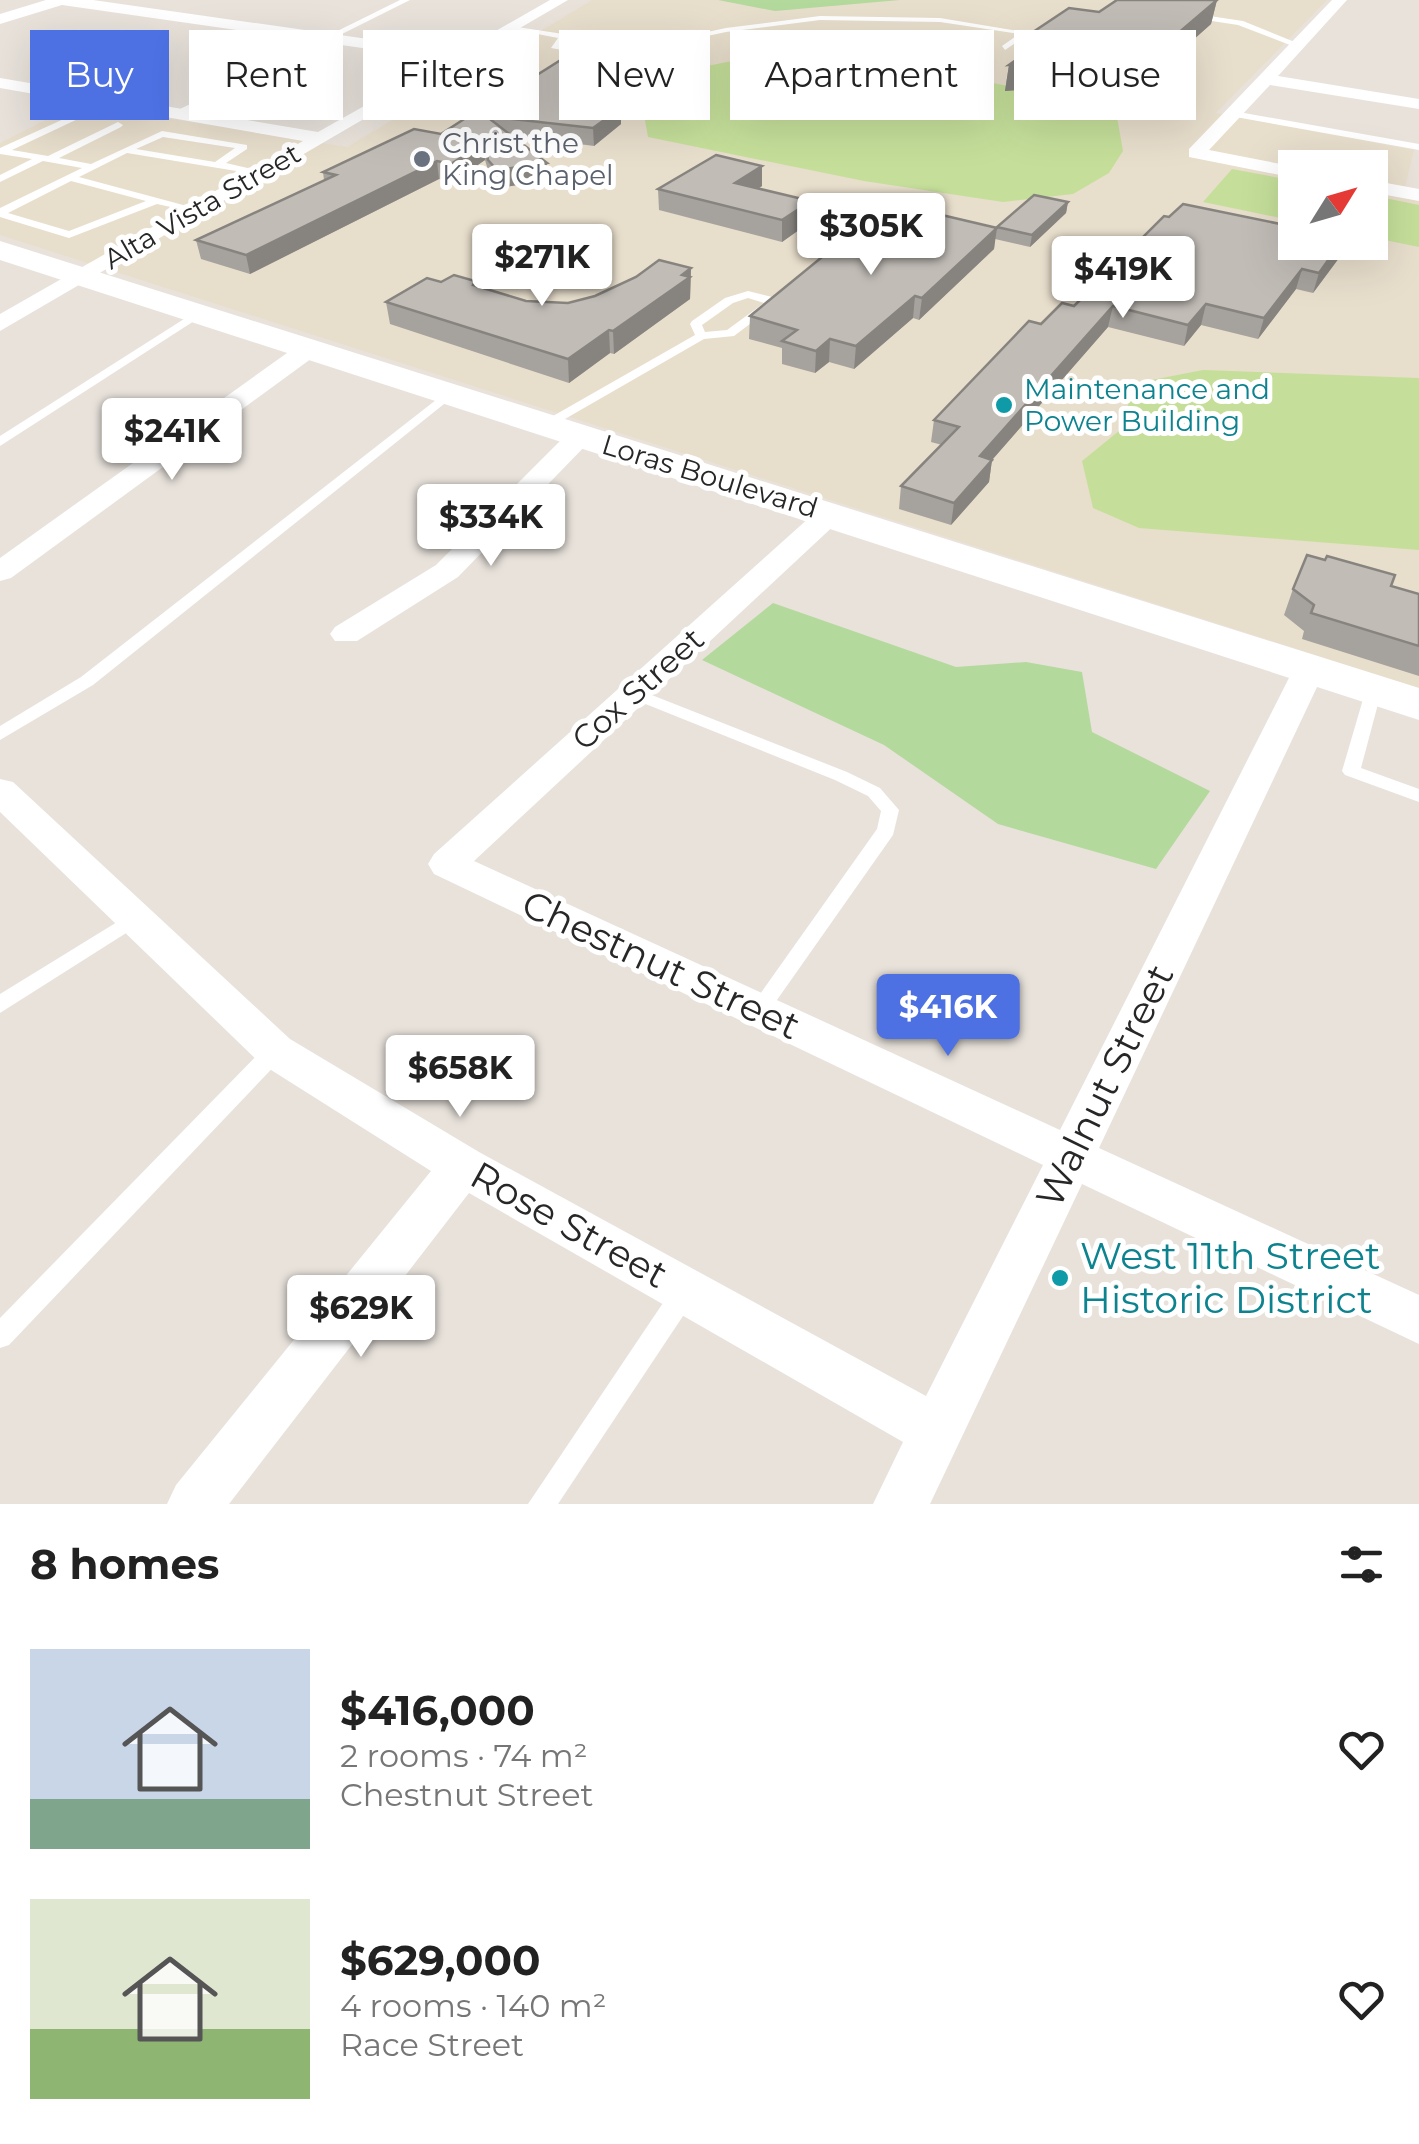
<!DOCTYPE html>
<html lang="en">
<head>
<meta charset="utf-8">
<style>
  :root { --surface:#fff; --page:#f2f2f2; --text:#222; --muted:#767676; --accent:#4d70e2 }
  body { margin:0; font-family:Montserrat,sans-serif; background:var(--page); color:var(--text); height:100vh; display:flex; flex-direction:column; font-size:38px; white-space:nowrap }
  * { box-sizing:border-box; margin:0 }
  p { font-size:32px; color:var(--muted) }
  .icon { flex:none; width:55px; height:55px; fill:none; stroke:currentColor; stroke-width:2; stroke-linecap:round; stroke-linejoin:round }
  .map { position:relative; height:1504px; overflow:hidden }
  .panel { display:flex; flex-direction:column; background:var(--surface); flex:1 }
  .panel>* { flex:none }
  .top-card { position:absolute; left:30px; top:30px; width:1360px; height:90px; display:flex; gap:20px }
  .needle { width:65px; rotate:53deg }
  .buttons { position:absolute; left:1278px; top:150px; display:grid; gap:20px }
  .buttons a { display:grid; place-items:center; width:110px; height:110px; border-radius:0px; background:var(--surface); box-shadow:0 10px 40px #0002; font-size:50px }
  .price { position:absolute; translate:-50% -85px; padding:0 22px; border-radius:10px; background:#fff; color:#222; font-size:32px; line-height:65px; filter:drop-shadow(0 2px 5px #0008) }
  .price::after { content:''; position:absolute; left:50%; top:60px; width:30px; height:22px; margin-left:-15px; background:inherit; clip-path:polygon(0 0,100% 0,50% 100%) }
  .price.on { background:var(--accent); color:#fff }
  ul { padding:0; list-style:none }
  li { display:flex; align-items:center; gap:30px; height:250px; padding:0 30px }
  li span { display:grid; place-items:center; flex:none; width:280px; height:200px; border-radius:0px; color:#555 }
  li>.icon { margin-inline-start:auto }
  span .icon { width:120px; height:120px; fill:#fffc; stroke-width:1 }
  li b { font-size:42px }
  h2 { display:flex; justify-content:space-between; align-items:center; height:120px; padding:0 30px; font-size:42px }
  .pill { padding:0 35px; border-radius:0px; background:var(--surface); box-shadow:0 10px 40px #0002; font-size:35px; line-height:90px }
  .pill.on { background:var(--accent); color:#fff }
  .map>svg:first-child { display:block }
</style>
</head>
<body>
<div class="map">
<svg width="1419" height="1504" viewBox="0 0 1419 1504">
  <rect width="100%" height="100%" fill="#e8e2db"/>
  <path fill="#e8decc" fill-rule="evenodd" d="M 592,0 L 1327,0 L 1216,113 L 1414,150 L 1405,188 L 1419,192 L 1419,688 L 0,235 L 0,143 L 77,104 L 347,147 ZM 1295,168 L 1370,168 L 1370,242 L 1295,242 Z"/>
  <g fill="#b4d99d">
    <path d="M 718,0 L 900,0 L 775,11 Z"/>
    <path d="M 773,603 L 956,667 L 1026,662 L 1082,672 L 1092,732 L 1210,791 L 1156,869 L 998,824 L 884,745 L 702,660 Z"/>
  </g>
  <g fill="#c5df9a">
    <path d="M 783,51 L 834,51 L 1093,103 L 1117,117 L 1123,151 L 1109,173 L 1073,194 L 1003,202 L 864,181 L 648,137 L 644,115 L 707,66 Z"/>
    <path d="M 1232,169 L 1295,181 L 1295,221 L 1203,202 Z"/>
    <path d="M 1370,195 L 1419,205 L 1419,247 L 1370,237 Z"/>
    <path d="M 1203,370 L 1419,378 L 1419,550 L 1139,528 L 1093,508 L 1082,461 L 1125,426 L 1131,384 Z"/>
  </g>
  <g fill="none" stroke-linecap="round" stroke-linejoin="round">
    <g fill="#fff" fill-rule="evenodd">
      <path d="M 400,0 L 410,0 L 178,116 L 170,114 Z"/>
      <path d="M 1189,13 L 1243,21 L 1302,45 L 1295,47 L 1238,25 L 1186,17 Z"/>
      <path d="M 820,16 L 940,18 L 1030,33 L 1005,50 L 1002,46 L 1019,34 L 940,22 L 820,20 L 726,32 L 641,50 L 566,39 L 560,45 L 598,52 L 595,56 L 551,48 L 558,38 L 507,28 L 511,26 L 641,46 L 726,28 Z"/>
      <path d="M 1233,111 L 1419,144 L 1419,150 L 1230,116 Z"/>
      <path d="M 77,113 L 80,118 L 12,150 L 48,156 L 118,122 L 123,125 L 121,127 L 59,158 L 91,164 L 162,131 L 247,145 L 247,149 L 226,163 L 265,172 L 260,175 L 127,153 L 79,177 L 198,209 L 198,213 L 157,204 L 69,238 L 0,217 L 0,208 L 82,168 L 43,161 L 0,182 L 0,175 L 32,159 L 0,154 L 0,148 ZM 163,137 L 235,148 L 215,162 L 136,149 ZM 71,181 L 146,201 L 69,231 L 8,213 Z"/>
      <path d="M 748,291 L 772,297 L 776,304 L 734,336 L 704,339 L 551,427 L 546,428 L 539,424 L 695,335 L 690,324 L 692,321 L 725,298 ZM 748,298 L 764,303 L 727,330 L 705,332 L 702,325 L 733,303 Z"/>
      <path d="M 195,312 L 205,314 L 0,446 L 0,436 Z"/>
      <path d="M 450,389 L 454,390 L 454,396 L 93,685 L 0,740 L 0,726 L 81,677 Z"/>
      <path d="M 1374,684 L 1382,689 L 1361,768 L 1419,789 L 1419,802 L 1345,775 L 1342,771 L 1366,689 Z"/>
      <path d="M 634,688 L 847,772 L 880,788 L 899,810 L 893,835 L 765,1017 L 758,1019 L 751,1017 L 748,1011 L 877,829 L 881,811 L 868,796 L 835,780 L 628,697 L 626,693 Z"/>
      <path d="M 135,911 L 142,913 L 145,918 L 142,923 L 0,1013 L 0,994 Z"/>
      <path d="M 275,1042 L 283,1045 L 286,1051 L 283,1057 L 9,1345 L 0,1348 L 0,1318 L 267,1045 Z"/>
      <path d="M 684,1281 L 693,1285 L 696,1293 L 693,1301 L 558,1504 L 528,1504 L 675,1285 Z"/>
    </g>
    <g fill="#fff" fill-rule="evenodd">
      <path d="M 46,0 L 93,0 L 459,52 L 550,0 L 568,0 L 0,331 L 0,314 L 303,141 L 0,88 L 0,78 L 318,132 L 446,60 L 62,5 L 0,24 L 0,14 Z"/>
      <path d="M 1332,0 L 1347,0 L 1278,76 L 1419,99 L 1419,109 L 1270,85 L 1209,150 L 1301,168 L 1295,168 L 1295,178 L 1189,157 L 1189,149 Z"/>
      <path d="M 1370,180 L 1419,189 L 1419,201 L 1370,192 Z"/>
      <path d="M 310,341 L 319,343 L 322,348 L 319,353 L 11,578 L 0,581 L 0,558 L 301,343 Z"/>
      <path d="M 581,427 L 590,429 L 594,435 L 590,441 L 458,577 L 357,641 L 335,641 L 330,634 L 335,627 L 436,565 L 572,429 Z"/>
      <path d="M 830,505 L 840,508 L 844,514 L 840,520 L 474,861 L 1060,1130 L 1294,668 L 1298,661 L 1310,658 L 1322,661 L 1326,668 L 1099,1148 L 1419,1295 L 1419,1344 L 1082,1184 L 930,1504 L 873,1504 L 903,1442 L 469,1193 L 229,1504 L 167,1504 L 176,1485 L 431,1171 L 260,1063 L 0,812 L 0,779 L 13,782 L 290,1039 L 479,1152 L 926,1396 L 1043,1165 L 434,874 L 428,864 L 434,854 L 820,508 Z"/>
    </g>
    <path fill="#fff" fill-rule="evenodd" d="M 0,241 L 1419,688 L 1419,720 L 0,260 Z"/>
  </g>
  <g fill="#a6a29d">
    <path d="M 1217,0 L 1211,24 L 1130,96 L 1072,86 L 1005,91 L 1009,65 L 1022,56 L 1024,38 L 1099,12 Z"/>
    <path d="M 633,69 L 588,101 L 621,108 L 621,124 L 594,146 L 511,135 L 548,180 L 499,188 L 490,177 L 485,160 L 453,182 L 439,179 L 250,274 L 201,259 L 196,240 L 324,180 L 323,172 L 441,134 L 474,113 L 473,106 L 480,111 Z"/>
    <path d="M 762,186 L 759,188 L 811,201 L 810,222 L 782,242 L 659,210 L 658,189 Z"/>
    <path d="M 1068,202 L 1066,213 L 1030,247 L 995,239 L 994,249 L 919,320 L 913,318 L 854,369 L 829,362 L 815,373 L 782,364 L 782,348 L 749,339 L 750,316 L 892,223 L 918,221 L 997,228 Z"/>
    <path d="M 1339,258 L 1313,293 L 1296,289 L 1258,339 L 1201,325 L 1184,346 L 1108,327 L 992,460 L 989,482 L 951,525 L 899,509 L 901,486 L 942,445 L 931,442 L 934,420 L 1041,324 L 1074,306 Z"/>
    <path d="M 691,268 L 690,299 L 614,354 L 610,353 L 569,383 L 390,324 L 386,302 L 441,282 L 475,286 L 526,301 L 568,303 Z"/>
    <path d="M 1391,586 L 1419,594 L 1419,676 L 1302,639 L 1304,631 L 1284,615 L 1293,589 Z"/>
  </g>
  <g fill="#87847f">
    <path d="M 1217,0 L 1211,24 L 1130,96 L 1135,70 Z"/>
    <path d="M 633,53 L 633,69 L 570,114 L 569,97 Z"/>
    <path d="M 1076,60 L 1072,86 L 1005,91 L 1009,65 Z"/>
    <path d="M 621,108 L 621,124 L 594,146 L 593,128 Z"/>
    <path d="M 484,142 L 485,160 L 453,182 L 451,164 Z"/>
    <path d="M 437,161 L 439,179 L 250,274 L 246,255 Z"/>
    <path d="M 547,163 L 548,180 L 499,188 L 497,170 Z"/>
    <path d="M 762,166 L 762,186 L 735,204 L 735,183 Z"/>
    <path d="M 811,201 L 810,222 L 782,242 L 782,220 Z"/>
    <path d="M 1068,202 L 1066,213 L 1030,247 L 1032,235 Z"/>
    <path d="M 997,228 L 994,249 L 919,320 L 922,298 Z"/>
    <path d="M 1341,242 L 1343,242 L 1339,258 L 1313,293 L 1319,273 Z"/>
    <path d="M 691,268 L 690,299 L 614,354 L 613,331 Z"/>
    <path d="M 1302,269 L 1296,289 L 1258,339 L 1264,318 Z"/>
    <path d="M 915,296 L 913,318 L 854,369 L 856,346 Z"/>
    <path d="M 1206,304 L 1201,325 L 1184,346 L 1188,325 Z"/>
    <path d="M 1113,306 L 1108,327 L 992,460 L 989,482 L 951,525 L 954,503 L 980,456 Z"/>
    <path d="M 609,330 L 610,353 L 569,383 L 568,359 Z"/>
    <path d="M 830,339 L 829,362 L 815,373 L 816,351 Z"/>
  </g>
  <g fill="#c1bcb6" stroke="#87847f" stroke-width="2.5">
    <path d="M 1117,0 L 1217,0 L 1135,70 L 1076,60 L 1009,65 L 1043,41 L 1024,38 L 1069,8 L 1099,12 Z"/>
    <path d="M 586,44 L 633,53 L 569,97 L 621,108 L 593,128 L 486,116 L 547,163 L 497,170 L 488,160 L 484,142 L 451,164 L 437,161 L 246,255 L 196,240 L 336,175 L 323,172 L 414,129 L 441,134 L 475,112 L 473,106 L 480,111 Z"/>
    <path d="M 716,155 L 762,166 L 735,183 L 811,201 L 782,220 L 658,189 Z"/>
    <path d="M 1034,195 L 1068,202 L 1032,235 L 997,227 Z"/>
    <path d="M 1183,204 L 1295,227 L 1295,242 L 1341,242 L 1319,273 L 1302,269 L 1264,318 L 1206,304 L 1188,325 L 1113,306 L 980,456 L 992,460 L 954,503 L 901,486 L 959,427 L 934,420 L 1029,321 L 1041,324 L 1062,303 L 1074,306 L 1164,216 L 1169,217 Z"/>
    <path d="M 929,212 L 997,228 L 922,298 L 915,296 L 856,346 L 830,339 L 816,351 L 782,341 L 797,330 L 750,316 L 866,221 L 892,223 L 900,217 L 918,221 Z"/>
    <path d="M 659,260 L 691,268 L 682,275 L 690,277 L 613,331 L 609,330 L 568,359 L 386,302 L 427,278 L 441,282 L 454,275 L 475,281 L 473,285 L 526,301 L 568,303 L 595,296 L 636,277 Z"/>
    <path d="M 1307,555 L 1325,560 L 1327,556 L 1395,575 L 1391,586 L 1419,594 L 1419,646 L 1311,613 L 1314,605 L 1293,589 Z"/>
  </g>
  <circle fill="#6b7280" stroke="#fff" stroke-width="4" cx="422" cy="159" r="10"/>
  <g fill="#0f9aa8" stroke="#fff" stroke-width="4">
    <circle cx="1004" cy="405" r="10"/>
    <circle cx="1060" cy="1278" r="10"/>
  </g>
  <g text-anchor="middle" stroke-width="10" stroke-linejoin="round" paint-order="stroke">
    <g font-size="28" fill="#5b616d" stroke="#fff" text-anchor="start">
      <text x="442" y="153">Christ the<tspan x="442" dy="32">King Chapel</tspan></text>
    </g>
    <g font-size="28" fill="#272727" stroke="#fff">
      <text transform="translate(202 206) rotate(-30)" y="10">Alta Vista Street</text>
      <text transform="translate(710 476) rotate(17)" y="10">Loras Boulevard</text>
    </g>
    <g font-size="28" fill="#0d838f" stroke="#fff" text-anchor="start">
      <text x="1024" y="399">Maintenance and<tspan x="1024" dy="32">Power Building</tspan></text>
    </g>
    <g font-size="32" fill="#272727" stroke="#fff">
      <text transform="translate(638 689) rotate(-42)" y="11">Cox Street</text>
    </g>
    <g font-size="38" fill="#272727" stroke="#fff">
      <text transform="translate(661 965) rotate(25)" y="13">Chestnut Street</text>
      <text transform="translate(1105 1086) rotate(-64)" y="13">Walnut Street</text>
      <text transform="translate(569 1225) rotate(29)" y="13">Rose Street</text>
    </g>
    <g font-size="38" fill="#0d838f" stroke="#fff" text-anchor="start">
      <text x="1080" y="1269">West 11th Street<tspan x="1080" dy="44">Historic District</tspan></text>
    </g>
  </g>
</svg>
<div class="buttons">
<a><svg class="needle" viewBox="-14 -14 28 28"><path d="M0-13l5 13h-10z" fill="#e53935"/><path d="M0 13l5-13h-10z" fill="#767676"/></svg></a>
</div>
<b class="price" style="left:871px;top:278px">$305K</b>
<b class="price" style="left:542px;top:309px">$271K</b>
<b class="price" style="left:1123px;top:321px">$419K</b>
<b class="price" style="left:172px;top:483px">$241K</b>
<b class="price" style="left:491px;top:569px">$334K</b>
<b class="price on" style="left:948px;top:1059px">$416K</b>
<b class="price" style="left:460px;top:1120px">$658K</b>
<b class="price" style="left:361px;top:1360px">$629K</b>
<div class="top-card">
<a class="pill on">Buy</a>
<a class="pill">Rent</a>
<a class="pill">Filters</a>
<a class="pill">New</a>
<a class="pill">Apartment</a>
<a class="pill">House</a>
</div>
</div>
<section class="panel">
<h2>8 homes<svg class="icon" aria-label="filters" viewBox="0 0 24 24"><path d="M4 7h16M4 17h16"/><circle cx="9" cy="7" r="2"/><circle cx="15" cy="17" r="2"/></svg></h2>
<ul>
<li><span style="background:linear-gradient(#c9d6e8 75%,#7fa58c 0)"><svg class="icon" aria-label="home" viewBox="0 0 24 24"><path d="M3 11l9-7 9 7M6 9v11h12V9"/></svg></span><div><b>$416,000</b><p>2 rooms · 74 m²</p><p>Chestnut Street</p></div><svg class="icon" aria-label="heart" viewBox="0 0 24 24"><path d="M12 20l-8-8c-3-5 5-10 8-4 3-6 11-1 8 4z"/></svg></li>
<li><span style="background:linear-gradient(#dfe7d0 65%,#8fb573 0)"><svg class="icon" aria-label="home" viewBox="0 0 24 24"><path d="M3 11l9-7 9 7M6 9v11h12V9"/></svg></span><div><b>$629,000</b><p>4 rooms · 140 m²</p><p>Race Street</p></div><svg class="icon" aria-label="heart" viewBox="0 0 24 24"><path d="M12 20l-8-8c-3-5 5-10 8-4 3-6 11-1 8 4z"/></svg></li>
</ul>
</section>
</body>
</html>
